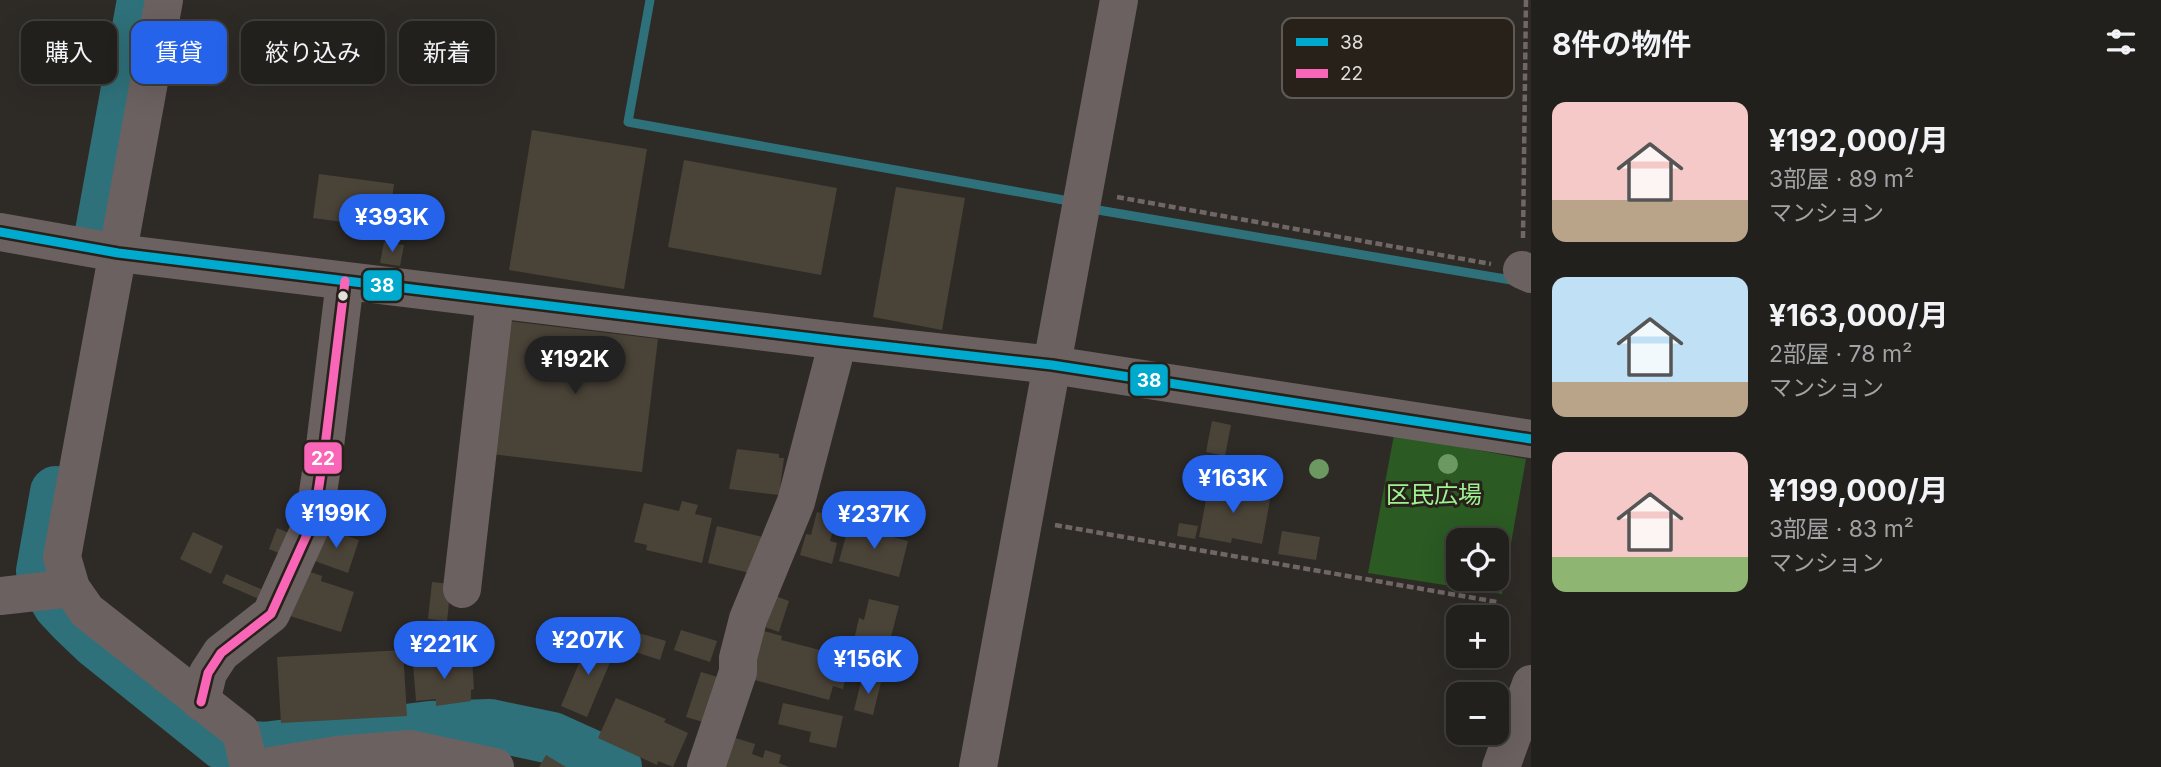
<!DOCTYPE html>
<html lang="ja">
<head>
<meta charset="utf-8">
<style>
  :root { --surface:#22201d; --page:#2e2d2a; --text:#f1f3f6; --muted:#a2a3a4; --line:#3f3e3b; --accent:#2563eb }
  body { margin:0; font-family:Inter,"Noto Sans JP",sans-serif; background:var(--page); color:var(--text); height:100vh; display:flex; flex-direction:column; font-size:26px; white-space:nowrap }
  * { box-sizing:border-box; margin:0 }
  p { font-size:23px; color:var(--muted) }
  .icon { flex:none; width:38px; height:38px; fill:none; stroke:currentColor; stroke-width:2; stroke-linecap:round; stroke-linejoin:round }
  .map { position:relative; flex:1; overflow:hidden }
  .drawer { display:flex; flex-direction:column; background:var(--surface); width:630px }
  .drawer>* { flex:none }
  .banner { position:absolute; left:21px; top:21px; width:665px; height:63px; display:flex; gap:14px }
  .fabs { position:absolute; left:1446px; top:528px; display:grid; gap:14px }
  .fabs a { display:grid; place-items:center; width:63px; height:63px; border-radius:14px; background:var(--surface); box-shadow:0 7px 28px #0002,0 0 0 2px var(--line); font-size:35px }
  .price { position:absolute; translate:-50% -60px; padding:0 16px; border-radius:24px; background:var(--accent); color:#fff; font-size:23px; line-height:46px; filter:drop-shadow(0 2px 4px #0008) }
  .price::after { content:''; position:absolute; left:50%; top:42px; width:21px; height:16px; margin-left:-10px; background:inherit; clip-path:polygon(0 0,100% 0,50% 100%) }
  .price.active { background:#222; color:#fff }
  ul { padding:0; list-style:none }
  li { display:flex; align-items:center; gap:21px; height:175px; padding:0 21px }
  li span { display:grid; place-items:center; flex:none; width:196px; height:140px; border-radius:14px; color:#555 }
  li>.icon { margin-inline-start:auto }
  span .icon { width:84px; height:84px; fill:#fffc; stroke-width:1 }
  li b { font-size:30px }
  h2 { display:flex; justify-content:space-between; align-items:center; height:84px; padding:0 21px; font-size:30px }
  .chip { padding:0 24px; border-radius:14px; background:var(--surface); box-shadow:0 7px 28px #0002,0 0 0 2px var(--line); font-size:24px; line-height:63px }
  .chip.active { background:var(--accent); color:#fff }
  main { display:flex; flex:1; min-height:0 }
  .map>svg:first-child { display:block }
</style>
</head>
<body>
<main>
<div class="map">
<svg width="1531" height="767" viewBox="0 0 1531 767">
  <rect width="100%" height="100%" fill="#2e2b27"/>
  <path fill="#2b5a23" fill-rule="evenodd" d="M 1394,435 L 1526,459 L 1502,594 L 1368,573 ZM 1458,541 L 1496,541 L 1496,579 L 1458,579 Z"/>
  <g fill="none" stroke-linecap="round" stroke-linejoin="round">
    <g stroke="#2f717a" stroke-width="9">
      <path d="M 650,0 L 628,122 L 1069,201"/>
      <path d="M 1098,210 L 1517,281"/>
    </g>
    <g stroke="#2f717a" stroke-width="52">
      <path d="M 101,232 L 143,0"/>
      <path d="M 56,492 L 42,571 L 43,578 L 59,605 L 73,620 L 96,642 L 223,744 L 264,748 L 430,727 L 490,725 L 552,738 L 616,767"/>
    </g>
  </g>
  <g fill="#4a4338">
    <path d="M 532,130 L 647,149 L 624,289 L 509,270 Z"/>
    <path d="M 684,160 L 837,188 L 821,275 L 668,247 Z"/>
    <path d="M 319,174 L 394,184 L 388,228 L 313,218 Z"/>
    <path d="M 896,187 L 965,198 L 942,330 L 873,317 Z"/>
    <path d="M 384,242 L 404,245 L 400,266 L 380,263 Z"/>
    <path d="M 508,321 L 658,339 L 642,472 L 492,454 Z"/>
    <path d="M 1212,421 L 1231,425 L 1225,456 L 1206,452 Z"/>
    <path d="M 737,449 L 779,454 L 779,458 L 784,458 L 779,495 L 729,489 Z"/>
    <path d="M 1210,479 L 1230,482 L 1228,492 L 1270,500 L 1262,544 L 1232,538 L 1231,543 L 1199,537 Z"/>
    <path d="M 682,501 L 698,505 L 695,514 L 712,518 L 702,563 L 646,550 L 647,545 L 634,542 L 644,503 L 679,511 Z"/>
    <path d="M 817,512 L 837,517 L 830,541 L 837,543 L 832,564 L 800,555 L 806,534 L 811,535 Z"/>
    <path d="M 1179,523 L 1198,526 L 1195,539 L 1177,536 Z"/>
    <path d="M 849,525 L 908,541 L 899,577 L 839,561 Z"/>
    <path d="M 717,526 L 763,537 L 754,574 L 708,563 Z"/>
    <path d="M 277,528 L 294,535 L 286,556 L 269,549 Z"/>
    <path d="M 324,528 L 359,540 L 348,573 L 312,560 Z"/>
    <path d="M 1282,531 L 1320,537 L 1316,560 L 1278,554 Z"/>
    <path d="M 193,532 L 223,546 L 211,574 L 180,559 Z"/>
    <path d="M 305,570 L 322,576 L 321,581 L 354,592 L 341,632 L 290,616 Z"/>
    <path d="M 226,574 L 263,590 L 259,599 L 222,583 Z"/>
    <path d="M 432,582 L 451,584 L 447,621 L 428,619 Z"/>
    <path d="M 770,594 L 789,601 L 779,632 L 759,625 Z"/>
    <path d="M 869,599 L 899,606 L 888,648 L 854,640 L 859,618 L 864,620 Z"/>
    <path d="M 681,630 L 717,641 L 710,662 L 674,650 Z"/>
    <path d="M 760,630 L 782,636 L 781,640 L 847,657 L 845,667 L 848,667 L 843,689 L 833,686 L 829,700 L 747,678 Z"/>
    <path d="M 632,631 L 666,641 L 660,660 L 626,649 Z"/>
    <path d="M 590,637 L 616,648 L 587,717 L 561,706 Z"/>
    <path d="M 403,650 L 407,716 L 281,723 L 277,657 Z"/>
    <path d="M 472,659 L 474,689 L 471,690 L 471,701 L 436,706 L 436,699 L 416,701 L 413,663 Z"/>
    <path d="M 701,672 L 724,679 L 710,724 L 686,717 Z"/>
    <path d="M 862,678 L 881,682 L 873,715 L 854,710 Z"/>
    <path d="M 616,698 L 666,719 L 664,722 L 688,733 L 673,767 L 658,761 L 657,765 L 598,738 Z"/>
    <path d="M 783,703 L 843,716 L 836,748 L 809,742 L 811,732 L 778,724 Z"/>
    <path d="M 729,736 L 755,744 L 752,754 L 763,758 L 765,750 L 781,755 L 779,763 L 789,767 L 720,767 Z"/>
    <path d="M 546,755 L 566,767 L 539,767 Z"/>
  </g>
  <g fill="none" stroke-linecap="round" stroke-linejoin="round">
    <g stroke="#6f6665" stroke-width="4.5" stroke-dasharray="7 3.5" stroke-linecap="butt">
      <path d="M 1117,197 L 1491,264"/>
      <path d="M 1523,238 L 1526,0"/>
      <path d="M 1055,525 L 1497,602"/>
    </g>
    <g stroke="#6c6161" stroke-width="38">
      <path d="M 164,0 L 62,557 L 71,588 L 87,611 L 241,732 L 249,767"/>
      <path d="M 0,232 L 118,253 L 838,341 L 1052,365 L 1531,439"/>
      <path d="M 1522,270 L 1531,274"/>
      <path d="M 462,589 L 495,300"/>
      <path d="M 0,596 L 71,588"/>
      <path d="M 201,702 L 208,673 L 221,653 L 271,614 L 314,519 L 325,446 L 345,281"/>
      <path d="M 264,767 L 337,755 L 410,749 L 495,767"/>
      <path d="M 706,767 L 738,672 L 738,658 L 748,619 L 796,502 L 838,341"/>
      <path d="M 978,767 L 1119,0"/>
      <path d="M 1501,767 L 1531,684"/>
    </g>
    <defs>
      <path id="bus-1" d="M 0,232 L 118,253 L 838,341 L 1052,365 L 1531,439"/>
      <path id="bus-2" d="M 201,702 L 208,673 L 221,653 L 271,614 L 314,519 L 325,446 L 345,281"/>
    </defs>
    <use href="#bus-1" stroke="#27211a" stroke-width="14"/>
    <use href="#bus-2" stroke="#27211a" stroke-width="14"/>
    <use href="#bus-1" stroke="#00a9ce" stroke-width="9"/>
    <use href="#bus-2" stroke="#fa66b7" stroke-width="9"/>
  </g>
  <g fill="#6c9862">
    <circle cx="1448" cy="464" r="10"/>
    <circle cx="1319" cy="469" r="10"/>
  </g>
  <circle fill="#e2deda" stroke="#27211a" stroke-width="2.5" cx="343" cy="296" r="6"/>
  <g text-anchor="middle" stroke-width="6" stroke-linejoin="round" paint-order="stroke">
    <g font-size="24" fill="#9ff292" stroke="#27211a">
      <text x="1434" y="503">区民広場</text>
    </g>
  </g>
  <rect x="1282" y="18" width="232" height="80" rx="10" fill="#27211a" stroke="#5f5a54" stroke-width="2"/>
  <rect x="1296" y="38" width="32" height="8" fill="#00a9ce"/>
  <rect x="1296" y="69" width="32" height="9" fill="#fa66b7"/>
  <g font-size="19" fill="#e2deda">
    <text x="1340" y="49">38</text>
    <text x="1340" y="80">22</text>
  </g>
  <g stroke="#27211a" stroke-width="2.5">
    <rect x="362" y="269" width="41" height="33" rx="7" fill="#00a9ce"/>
    <rect x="1129" y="363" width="40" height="34" rx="7" fill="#00a9ce"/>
    <rect x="303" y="441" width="40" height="34" rx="7" fill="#fa66b7"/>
  </g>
  <g font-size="19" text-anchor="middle" font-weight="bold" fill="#fff">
    <text x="382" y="292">38</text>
    <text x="1149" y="387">38</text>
    <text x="323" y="465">22</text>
  </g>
</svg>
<div class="fabs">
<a><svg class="icon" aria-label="locate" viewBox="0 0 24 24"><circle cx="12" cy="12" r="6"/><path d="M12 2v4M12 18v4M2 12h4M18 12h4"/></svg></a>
<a>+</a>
<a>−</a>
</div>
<b class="price" style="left:392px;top:254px">¥393K</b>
<b class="price active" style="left:575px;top:396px">¥192K</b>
<b class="price" style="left:1233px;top:515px">¥163K</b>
<b class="price" style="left:336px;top:550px">¥199K</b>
<b class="price" style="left:874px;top:551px">¥237K</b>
<b class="price" style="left:588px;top:677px">¥207K</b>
<b class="price" style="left:444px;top:681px">¥221K</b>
<b class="price" style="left:868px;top:696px">¥156K</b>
<div class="banner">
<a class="chip">購入</a>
<a class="chip active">賃貸</a>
<a class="chip">絞り込み</a>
<a class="chip">新着</a>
</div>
</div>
<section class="drawer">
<h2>8件の物件<svg class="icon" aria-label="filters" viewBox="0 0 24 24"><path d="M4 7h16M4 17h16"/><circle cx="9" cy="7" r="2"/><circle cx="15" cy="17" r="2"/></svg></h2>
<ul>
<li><span style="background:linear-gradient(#f6c9c9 70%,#b9a48a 0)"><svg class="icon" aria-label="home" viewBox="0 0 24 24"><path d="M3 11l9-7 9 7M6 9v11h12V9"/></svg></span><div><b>¥192,000/月</b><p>3部屋 · 89 m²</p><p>マンション</p></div></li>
<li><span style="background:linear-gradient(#bfe0f5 75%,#b9a48a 0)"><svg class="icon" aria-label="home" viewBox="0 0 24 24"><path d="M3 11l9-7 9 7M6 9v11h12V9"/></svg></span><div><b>¥163,000/月</b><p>2部屋 · 78 m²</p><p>マンション</p></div></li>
<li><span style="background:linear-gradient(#f6c9c9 75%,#8fb573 0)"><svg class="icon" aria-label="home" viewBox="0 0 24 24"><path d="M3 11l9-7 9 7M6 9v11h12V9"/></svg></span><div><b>¥199,000/月</b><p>3部屋 · 83 m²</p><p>マンション</p></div></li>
</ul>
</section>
</main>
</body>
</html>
